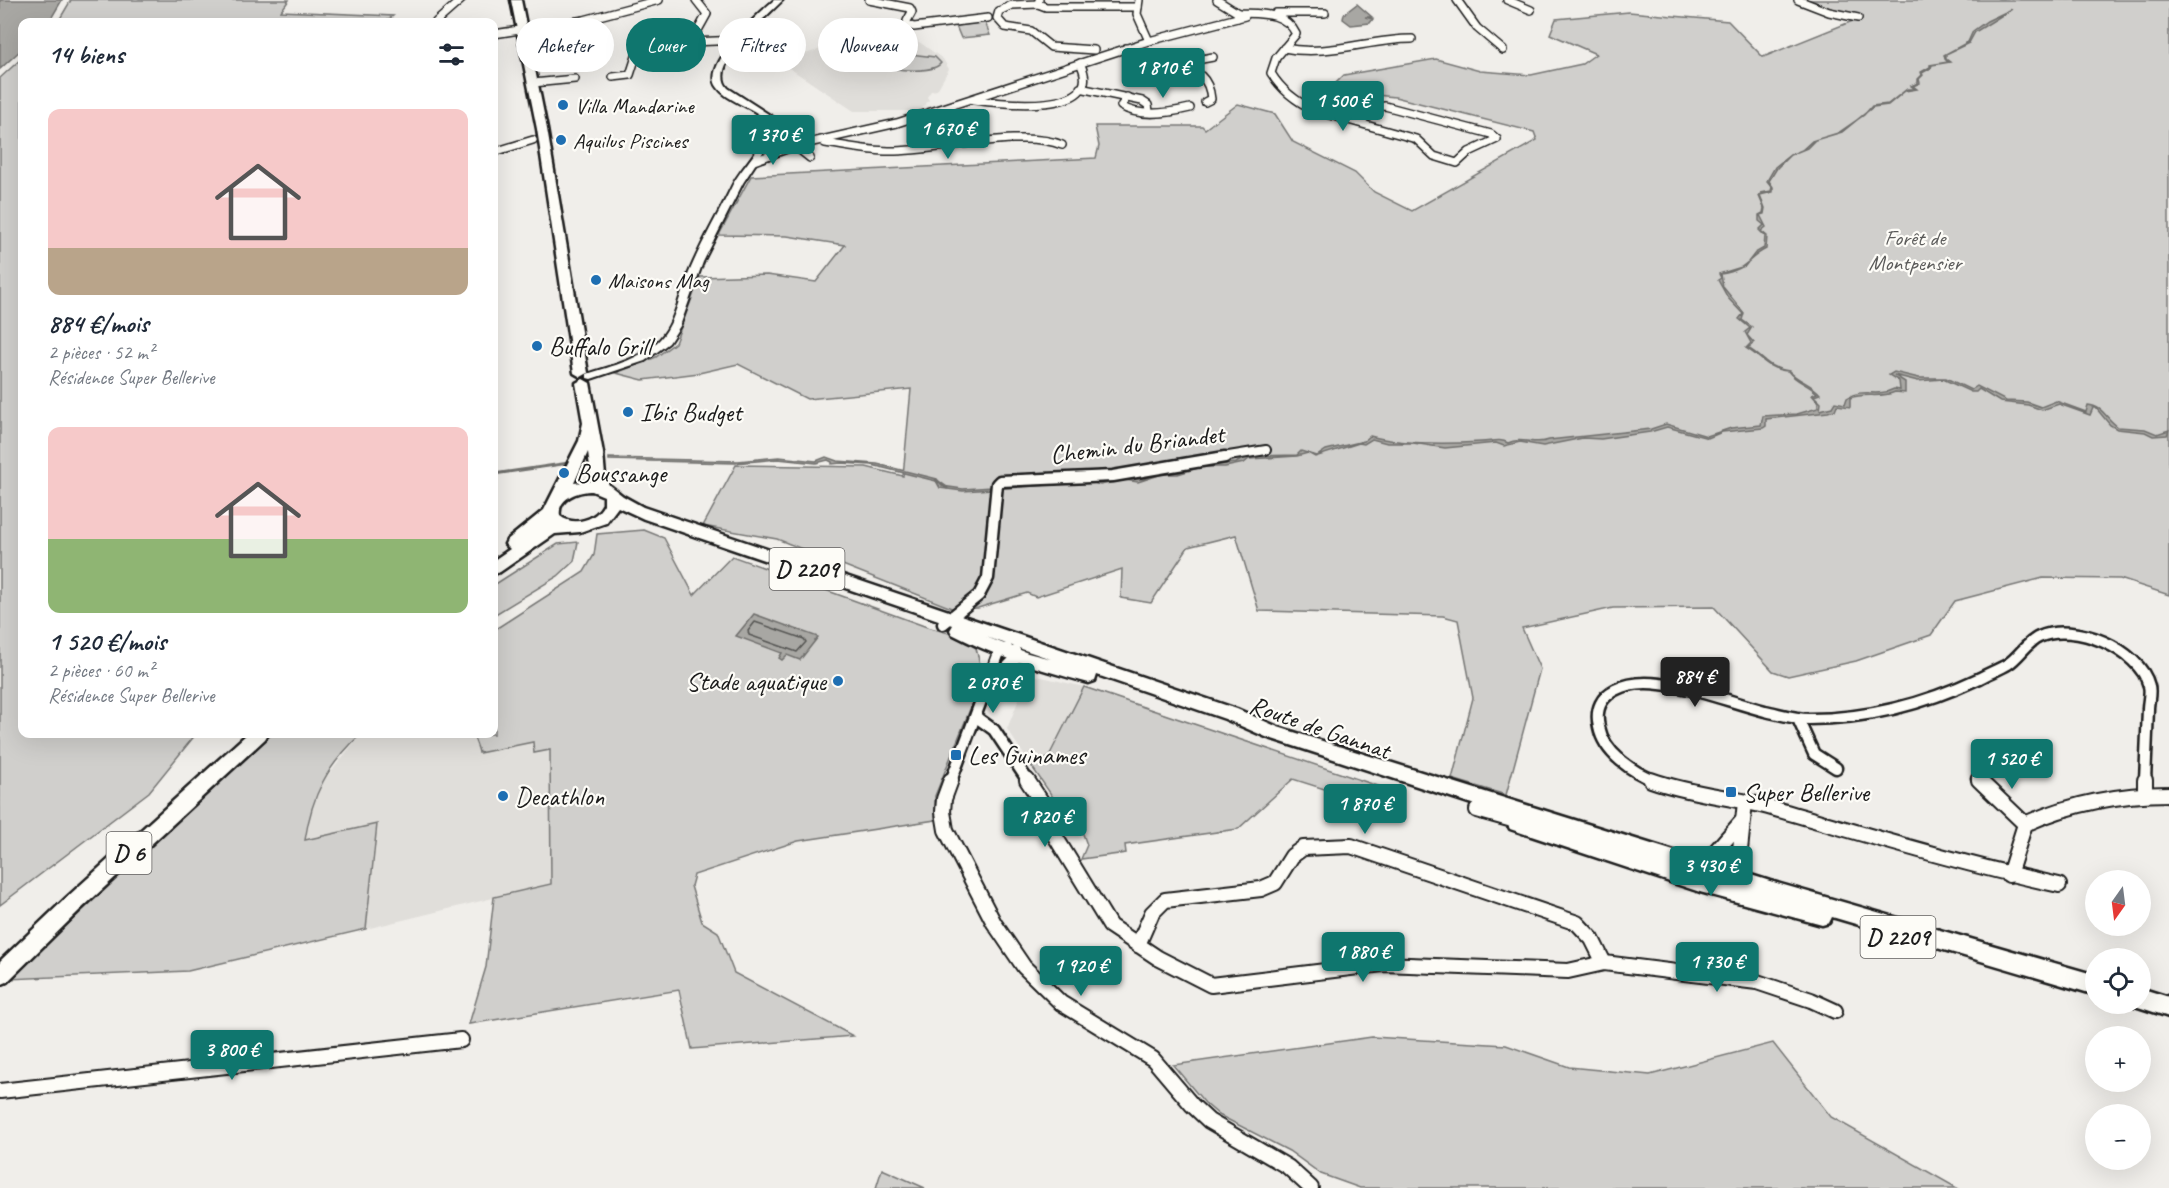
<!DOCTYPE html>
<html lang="fr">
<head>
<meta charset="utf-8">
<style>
  :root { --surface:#fff; --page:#f2f2f3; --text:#1f2937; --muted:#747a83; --accent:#0f766e }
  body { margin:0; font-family:Caveat,sans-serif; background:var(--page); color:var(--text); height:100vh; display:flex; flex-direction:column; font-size:22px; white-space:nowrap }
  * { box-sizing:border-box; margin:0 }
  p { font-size:20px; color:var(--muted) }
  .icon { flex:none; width:33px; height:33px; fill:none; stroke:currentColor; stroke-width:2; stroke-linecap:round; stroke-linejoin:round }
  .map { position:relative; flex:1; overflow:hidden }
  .sheet { position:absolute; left:18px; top:18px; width:480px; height:720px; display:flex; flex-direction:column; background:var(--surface); border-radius:12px; box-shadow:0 6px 24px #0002 }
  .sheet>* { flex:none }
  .top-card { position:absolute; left:516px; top:18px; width:570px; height:54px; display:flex; gap:12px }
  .needle { width:39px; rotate:194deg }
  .tools { position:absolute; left:2085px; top:870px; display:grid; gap:12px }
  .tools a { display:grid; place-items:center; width:66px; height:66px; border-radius:50%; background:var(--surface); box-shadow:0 6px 24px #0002; font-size:30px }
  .price { position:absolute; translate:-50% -51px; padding:0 14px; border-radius:6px; background:var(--accent); color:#fff; font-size:20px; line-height:39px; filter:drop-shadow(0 2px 3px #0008) }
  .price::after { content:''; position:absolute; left:50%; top:36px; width:18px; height:14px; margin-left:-9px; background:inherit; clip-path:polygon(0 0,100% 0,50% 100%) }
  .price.on { background:#222; color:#fff }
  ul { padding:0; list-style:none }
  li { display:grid; align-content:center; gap:12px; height:318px; padding:0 30px }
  li span { display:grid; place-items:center; height:186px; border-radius:12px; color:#555 }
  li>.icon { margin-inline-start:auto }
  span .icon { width:108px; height:108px; fill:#fffc; stroke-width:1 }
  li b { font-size:26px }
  h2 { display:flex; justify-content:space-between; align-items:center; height:72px; padding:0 30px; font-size:26px }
  .chip { padding:0 21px; border-radius:27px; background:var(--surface); box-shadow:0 6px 24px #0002; font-size:21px; line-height:54px }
  .chip.on { background:var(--accent); color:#fff }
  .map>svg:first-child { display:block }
</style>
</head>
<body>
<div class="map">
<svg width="2169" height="1188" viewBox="0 0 2169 1188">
  <rect width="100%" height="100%" fill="#f0eeea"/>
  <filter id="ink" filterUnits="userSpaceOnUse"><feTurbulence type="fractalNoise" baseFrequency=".0167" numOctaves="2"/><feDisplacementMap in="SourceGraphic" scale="12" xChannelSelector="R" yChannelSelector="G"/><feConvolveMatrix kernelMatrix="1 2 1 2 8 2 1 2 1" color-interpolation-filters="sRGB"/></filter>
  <g filter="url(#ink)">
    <g fill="#e0deda">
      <path d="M 908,34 L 943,59 L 949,69 L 937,90 L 931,91 L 927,97 L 929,100 L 920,111 L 854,111 L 780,62 L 837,44 L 855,54 Z"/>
      <path d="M 1029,674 L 1084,687 L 1047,758 L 1030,764 L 1007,729 Z"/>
      <path d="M 361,734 L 473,734 L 479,753 L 534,742 L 550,749 L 551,884 L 366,929 L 376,825 L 305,840 L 311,805 L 318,788 Z"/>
    </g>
    <g fill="#d0cfcc" stroke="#767674" stroke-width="1.5">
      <path d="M 71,0 L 289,0 L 281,11 L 393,16 L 385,22 L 58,22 Z"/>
      <path d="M 1794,0 L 2169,0 L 2169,595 L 2120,579 L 2043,578 L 1955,601 L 1931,635 L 1856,661 L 1788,676 L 1773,671 L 1714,607 L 1613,608 L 1522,628 L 1540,669 L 1506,795 L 1452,779 L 1473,698 L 1458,620 L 1443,616 L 1259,611 L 1236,535 L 1188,547 L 1151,603 L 1121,598 L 1122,569 L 1036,597 L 1027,593 L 978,608 L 954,609 L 777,539 L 703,526 L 736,465 L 866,467 L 903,476 L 911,389 L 807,399 L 738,364 L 699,373 L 643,380 L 616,373 L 656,357 L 675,343 L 700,277 L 767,275 L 816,282 L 845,245 L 787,236 L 719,235 L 751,176 L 1096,158 L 1099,146 L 1095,126 L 1202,126 L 1205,129 L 1238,104 L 1275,114 L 1293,142 L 1355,173 L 1374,192 L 1412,211 L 1537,140 L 1534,132 L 1395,97 L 1357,93 L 1333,86 L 1344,75 L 1436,59 L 1480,71 L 1531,75 L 1582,64 L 1596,54 L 1550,34 L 1556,19 L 1629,12 L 1728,21 L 1763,57 L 1855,20 Z"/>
      <path d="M 985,22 L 990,35 L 961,38 L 956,26 Z"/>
      <path d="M 884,51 L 935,57 L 941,63 C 932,76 875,69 864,60 L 870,53 Z"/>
      <path d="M 22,58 L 22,734 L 196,734 L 149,792 L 0,905 L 0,78 Z"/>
      <path d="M 644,530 L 664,538 L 694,595 L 732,556 L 927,627 L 956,635 L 976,648 L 983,677 L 935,796 L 935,820 L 798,841 L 694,875 L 691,886 L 702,922 L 718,932 L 734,973 L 853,1036 L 692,1049 L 679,990 L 469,1024 L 486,967 L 494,897 L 551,884 L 550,750 L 534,753 L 533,742 L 479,753 C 478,746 474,740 473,734 L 494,734 L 494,630 L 584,572 L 594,555 L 597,534 Z"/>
      <path d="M 578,542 L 574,561 L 558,576 L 494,615 L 494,585 L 558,544 Z"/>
      <path d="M 1084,687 L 1402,794 L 1397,812 L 1293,779 L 1238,829 L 1125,845 L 1126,853 L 1081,859 L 1087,845 L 1083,834 L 1072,825 L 1030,764 L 1048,758 Z"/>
      <path d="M 272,734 L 361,734 C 327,766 312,794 305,840 L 377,824 L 366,929 L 188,971 L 9,979 Z"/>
      <path d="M 1372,1037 L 1506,1045 L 1569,1067 L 1650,1075 L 1773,1043 L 1831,1117 L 1957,1188 L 1360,1188 L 1321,1174 L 1289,1151 L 1219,1115 L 1205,1103 L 1173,1065 Z"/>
      <path d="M 882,1169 L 925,1188 L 876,1188 Z"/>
    </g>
    <g fill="#a8a7a3" stroke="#706f6d" stroke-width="1.5">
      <path d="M 0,0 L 62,0 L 49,22 L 22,22 L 22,49 L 0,69 Z"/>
      <path d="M 1357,4 L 1372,17 L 1365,17 L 1373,19 L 1370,23 L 1351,25 L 1343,19 L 1344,14 Z"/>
      <path d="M 2012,9 L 1975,32 L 1969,43 L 1946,54 L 1946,59 L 1950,62 L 1932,65 L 1931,68 L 1922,73 L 1923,75 L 1919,79 L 1920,83 L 1913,86 L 1917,89 L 1905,91 L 1888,105 L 1873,107 L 1842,132 L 1815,140 L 1807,148 L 1790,155 L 1777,168 L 1769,181 L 1773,187 L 1773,192 L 1760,195 L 1765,208 L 1764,214 L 1760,215 L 1766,227 L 1761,231 L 1767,236 L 1766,249 C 1747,258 1748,270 1721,274 L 1723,287 L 1744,313 L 1742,320 L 1752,327 L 1747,335 L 1754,343 L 1748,348 C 1767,360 1764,366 1789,371 C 1798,381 1812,384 1820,394 L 1814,396 L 1821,403 L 1820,410 L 1832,407 L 1835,402 L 1845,404 L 1847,398 C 1863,387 1876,398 1894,389 L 1900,390 L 1899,381 L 1889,375 L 1894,372 L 1919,378 L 1946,378 L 1971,390 L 1977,386 L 2006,401 L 2027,402 L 2041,407 L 2056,401 L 2086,412 L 2088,405 C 2103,406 2106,419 2118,427 L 2145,429 L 2157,434 L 2169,430 L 2167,435 L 2153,436 L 2145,432 L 2117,429 L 2110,425 L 2096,408 L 2093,408 L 2090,415 L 2059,404 L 2042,410 L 2028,405 L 2000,402 L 1979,389 L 1976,392 L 1971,392 L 1943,379 L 1918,381 L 1894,375 L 1905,382 L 1905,393 L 1895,392 C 1880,399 1866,392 1850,398 L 1850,407 L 1837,405 L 1835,410 L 1828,412 L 1766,419 L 1766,426 L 1763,428 L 1722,432 L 1708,438 L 1667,427 L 1650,432 L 1601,439 L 1583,438 L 1543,446 L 1520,442 L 1504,446 L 1496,443 L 1445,448 L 1413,443 L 1387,443 L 1372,439 L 1364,444 L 1359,443 L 1315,457 L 1308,453 L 1297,456 L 1249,459 L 1244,463 L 1225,467 L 1201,467 L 1178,474 L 1162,474 L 1138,482 L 1125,480 L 1100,485 L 1091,482 L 963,491 L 940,488 L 936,481 L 872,465 L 841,463 L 832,464 L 832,462 L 828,460 L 816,463 L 778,459 L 735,463 L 609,460 L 609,458 L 738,461 L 779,457 L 816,461 L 826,457 L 837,461 L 877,464 L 937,479 L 942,486 L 963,489 L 1124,478 L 1144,479 L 1157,473 L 1180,472 L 1195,466 L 1236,463 L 1244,458 L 1258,456 L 1297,455 L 1301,451 L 1317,456 L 1326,450 L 1364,441 L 1370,436 C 1404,445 1446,444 1481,442 C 1491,442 1500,438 1508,443 C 1522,436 1535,446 1549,440 L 1651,429 L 1666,424 L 1707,436 L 1731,428 L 1761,425 L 1763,416 L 1797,414 L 1818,408 L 1818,402 L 1812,395 L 1817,393 C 1808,384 1796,382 1788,371 C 1766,369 1763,358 1746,348 L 1751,343 L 1745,332 L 1750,328 L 1739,319 L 1743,314 L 1728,298 L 1718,280 L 1721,278 L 1719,274 L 1745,266 L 1755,253 L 1764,248 L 1765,236 L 1759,230 L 1764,225 L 1759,221 L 1759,215 L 1763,213 L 1764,208 L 1759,196 L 1761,193 L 1771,191 L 1772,187 L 1767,181 L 1775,167 L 1790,155 L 1802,150 L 1812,141 L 1838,133 L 1864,115 L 1872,106 L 1888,104 L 1907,89 L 1915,89 L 1911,86 L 1918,83 L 1918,79 L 1922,75 L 1921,72 L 1930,67 L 1930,65 L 1948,62 L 1945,59 L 1944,55 L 1968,42 L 1973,31 L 1987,21 Z"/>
      <path d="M 754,614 L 818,637 L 800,660 L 787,655 L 782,660 L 779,658 L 782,653 L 736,636 Z"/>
    </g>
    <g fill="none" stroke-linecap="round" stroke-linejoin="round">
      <path stroke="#545452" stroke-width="1.5" d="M 755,622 L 804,639 L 806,642 L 797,652 L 749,635 L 748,631 Z"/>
      <g stroke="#706f6d" stroke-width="3">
        <path d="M 494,474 L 569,463"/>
        <path d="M 936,480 L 947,488"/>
      </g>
      <defs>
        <g id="minor-far3">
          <path d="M 869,0 L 910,8 L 912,12 L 907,21 L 908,25 L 914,27 L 988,18"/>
          <path d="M 1039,0 L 1038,4 L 1046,7 L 1138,7"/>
          <path d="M 1139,0 L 1137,14 L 1149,41"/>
          <path d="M 1217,0 L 1238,13 L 1237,18"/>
          <path d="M 1457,0 L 1477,28 L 1503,50"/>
          <path d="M 1507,0 L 1531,10"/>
          <path d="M 1798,0 L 1829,12 L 1858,18"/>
          <path d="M 1038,4 L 1012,5 L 999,11 L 997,18 L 1005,27 L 1031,31 L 1051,47 L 1094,50"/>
          <path d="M 1238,13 C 1260,14 1285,11 1296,34 L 1276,58 L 1271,73 C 1281,90 1299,103 1316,111 L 1416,139 L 1434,156 L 1457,163 L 1469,152 L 1497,139 L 1491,134 L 1385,106 L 1377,107 L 1360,123"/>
          <path d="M 1276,13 L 1325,13"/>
          <path d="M 436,22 L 461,0"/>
          <path d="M 494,34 L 584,20 L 659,0"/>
          <path d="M 692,41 L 707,14 L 696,0"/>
          <path d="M 1126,48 L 1175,64 L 1213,57"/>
          <path d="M 1284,48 C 1327,57 1369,39 1412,39"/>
          <path d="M 1178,65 C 1198,71 1209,77 1211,99 L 1205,102"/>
          <path d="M 613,77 L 630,75 L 639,47 L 643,44 L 740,40"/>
          <path d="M 533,83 L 575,79"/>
          <path d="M 1080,88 L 1142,101 L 1148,105 L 1149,111"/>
          <path d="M 1127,97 L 1121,106 C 1140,118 1169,113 1190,108"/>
          <path d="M 973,100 C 997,103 1108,117 1080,63"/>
          <path d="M 825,143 C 846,146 868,151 889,151 C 934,152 1024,128 1062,145"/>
          <path d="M 795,146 L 810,158"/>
          <path d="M 494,152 L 533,140"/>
          <path d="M 754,161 L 795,146 L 897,123 L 1149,41 L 1245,16"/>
        </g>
        <path id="minor-far2" d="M 1216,458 L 1266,450"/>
        <g id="minor-far1">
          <path d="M 943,624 L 979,595 L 988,578 L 997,484 L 1000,481 L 1113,476 L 1225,457"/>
          <path d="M 991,683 L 1018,656 L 1015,651"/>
          <path d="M 976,717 L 994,730 L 1028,781"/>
          <path d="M 1798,719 L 1814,754 L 1836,768"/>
          <path d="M 1977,778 L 1980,781"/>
          <path d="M 951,781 L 1000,650 L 1007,648"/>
          <path d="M 1656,781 C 1632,772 1604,753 1599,727 C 1590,689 1631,680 1660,684 C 1695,688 1731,702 1765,711 C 1780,714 1794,719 1809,719 C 1869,719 1927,703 1980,678 C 1989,673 2000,669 2008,664 C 2019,657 2027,642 2039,637 C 2073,621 2140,649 2149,686 C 2151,692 2148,702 2148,709 C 2147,733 2146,757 2145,781"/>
        </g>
        <g id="minor">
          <path d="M 951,780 L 944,799 L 943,812 L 946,830 L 994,923 L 1024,967 L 1061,1003 L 1153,1059 L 1192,1105 L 1209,1121 L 1288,1167 L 1311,1188"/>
          <path d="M 1027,780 L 1043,804 L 1050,828 L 1110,926 L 1158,958 L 1211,985 L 1383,964 L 1568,971 L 1604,963 L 1757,982 L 1811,1000 L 1835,1011"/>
          <path d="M 1651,780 C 1690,794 1732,797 1772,808 C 1867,835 1962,864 2059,885"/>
          <path d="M 1979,780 L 2025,824"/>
          <path d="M 2145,793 L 2145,780"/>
          <path d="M 1477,810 L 1523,823"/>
          <path d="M 1708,872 L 1707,861 L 1743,820"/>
          <path d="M 2009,875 L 2025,824 C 2070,804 2119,794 2169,794"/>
          <path d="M 1730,880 L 1737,879 L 1745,802"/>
          <path d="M 1138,945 L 1152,913 L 1165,900 L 1261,889 L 1275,883 L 1292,856 L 1303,848 L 1351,846 L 1577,923 L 1592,939 L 1604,963"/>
          <path d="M 0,1091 L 461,1040"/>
        </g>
        <path id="tertiary" d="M 774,0 L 783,0 C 768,16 706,65 728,88 L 773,117 L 775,128 L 773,137 L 743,183 L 703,262 L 680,326 L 669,343 L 645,361 L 591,379 L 587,378 L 587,374 C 612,366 643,359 661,338 C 676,321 679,295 688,275 C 700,245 717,217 731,188 C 742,164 767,148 766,120 C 752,106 726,102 716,85 C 704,63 759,13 774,0 Z"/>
        <g id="primary">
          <path d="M 511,0 L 521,0 L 547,129 L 588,373 L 581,377 L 574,373 L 537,129 Z"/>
          <path d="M 583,379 L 590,383 L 603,453 L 605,476 L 609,485 L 623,496 L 643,507 L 1237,709 L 1278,727 L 1335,745 L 1770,881 L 2096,975 L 2096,995 L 1832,917 L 1829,923 L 1822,925 L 1700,892 L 1510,829 L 1507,823 L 1512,817 L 1266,737 L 1225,719 L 1097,675 L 1095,681 L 1089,683 C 1041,670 996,657 952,634 L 950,630 L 953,625 L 644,519 L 618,507 L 606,523 L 580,532 L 555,534 L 500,572 L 494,574 L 494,560 L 510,549 L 505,544 L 507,540 L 544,510 L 579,441 L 583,423 L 576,383 ZM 588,452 L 592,481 L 574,483 ZM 592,491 L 604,496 L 604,504 C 596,520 574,527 560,516 C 557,498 578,491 592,491 ZM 986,637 L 1051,659 L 1028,653 Z"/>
          <path d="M 247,734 L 268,734 L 265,739 L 80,910 L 7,982 L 0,985 L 0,961 L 66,898 Z"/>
          <path d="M 2140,988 L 2169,997 L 2169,1017 L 2132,1005 L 2132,1004 L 2140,1004 Z"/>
        </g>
      </defs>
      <use href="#minor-far3" stroke="#1c1c1c" stroke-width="10"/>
      <use href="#minor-far2" stroke="#1c1c1c" stroke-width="12"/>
      <use href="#minor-far1" stroke="#1c1c1c" stroke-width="15"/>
      <use href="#minor" stroke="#1c1c1c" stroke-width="18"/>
      <use href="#tertiary" stroke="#1c1c1c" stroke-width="4"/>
      <use href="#primary" stroke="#1c1c1c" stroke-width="5"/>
      <use href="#minor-far3" stroke="#fdfcf7" stroke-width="7"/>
      <use href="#minor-far2" stroke="#fdfcf7" stroke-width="8"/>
      <use href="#minor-far1" stroke="#fdfcf7" stroke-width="10"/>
      <use href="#minor" stroke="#fdfcf7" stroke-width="14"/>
      <use href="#tertiary" fill="#fdfcf7" fill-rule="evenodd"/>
      <use href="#primary" fill="#fdfcf7" fill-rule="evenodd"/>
    </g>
  </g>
  <g fill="#1f6fb2" stroke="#fdfcf7" stroke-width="2">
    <circle cx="563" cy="105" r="6"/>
    <circle cx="561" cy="140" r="6"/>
    <circle cx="596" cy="280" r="6"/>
    <circle cx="537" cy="346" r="6"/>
    <circle cx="628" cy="412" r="6"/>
    <circle cx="564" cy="473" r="6"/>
    <circle cx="838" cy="681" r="6"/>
    <rect x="950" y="749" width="12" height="12" rx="3"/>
    <rect x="1725" y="786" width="12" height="12" rx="3"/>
    <circle cx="503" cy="796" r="6"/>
  </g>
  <g text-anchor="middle" stroke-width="4.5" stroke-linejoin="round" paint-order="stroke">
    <g font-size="22" fill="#1c1c1c" stroke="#fdfcf7" text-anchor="start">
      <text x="575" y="113">Villa Mandarine</text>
      <text x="573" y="148">Aquilus Piscines</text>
      <text x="608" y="288">Maisons Mag</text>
    </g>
    <g font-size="22" fill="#5b5b5a" stroke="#fdfcf7">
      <text x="1915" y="245">Forêt de<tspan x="1915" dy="25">Montpensier</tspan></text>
    </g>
    <g fill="#fdfcf7" stroke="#605f5e" stroke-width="1.5">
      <rect x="769.5" y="548" width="75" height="42" rx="4.5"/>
      <rect x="106.5" y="832" width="45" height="42" rx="4.5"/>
      <rect x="1860.5" y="916" width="75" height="42" rx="4.5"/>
    </g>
    <g font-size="24" font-weight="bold" fill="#1c1c1c">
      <text x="807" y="577">D 2209</text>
      <text x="129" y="861">D 6</text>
      <text x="1898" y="945">D 2209</text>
    </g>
    <g font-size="26" fill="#1c1c1c" stroke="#fdfcf7" text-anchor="start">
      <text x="549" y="355">Buffalo Grill</text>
      <text x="640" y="421">Ibis Budget</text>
      <text x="576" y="482">Boussange</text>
      <text x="826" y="690" text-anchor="end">Stade aquatique</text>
      <text x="968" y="764">Les Guinames</text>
      <text x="1743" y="801">Super Bellerive</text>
      <text x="515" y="805">Decathlon</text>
    </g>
    <g font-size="26" fill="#1c1c1c" stroke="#fdfcf7">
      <text transform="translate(1137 444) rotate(-7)" y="9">Chemin du Briandet</text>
      <text transform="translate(1320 727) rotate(19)" y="9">Route de Gannat</text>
    </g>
  </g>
</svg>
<div class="tools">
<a><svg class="needle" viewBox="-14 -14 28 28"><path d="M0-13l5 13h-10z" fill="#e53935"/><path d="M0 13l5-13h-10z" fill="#747a83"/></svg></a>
<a><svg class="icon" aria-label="locate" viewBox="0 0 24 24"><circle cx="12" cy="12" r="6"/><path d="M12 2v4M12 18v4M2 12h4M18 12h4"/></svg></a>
<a>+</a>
<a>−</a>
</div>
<b class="price" style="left:1163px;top:99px">1 810 €</b>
<b class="price" style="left:1343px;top:132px">1 500 €</b>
<b class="price" style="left:948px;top:160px">1 670 €</b>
<b class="price" style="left:773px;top:166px">1 370 €</b>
<b class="price on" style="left:1695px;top:708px">884 €</b>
<b class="price" style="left:993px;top:714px">2 070 €</b>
<b class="price" style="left:2012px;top:790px">1 520 €</b>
<b class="price" style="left:1365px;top:835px">1 870 €</b>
<b class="price" style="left:1045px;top:848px">1 820 €</b>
<b class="price" style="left:1711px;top:897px">3 430 €</b>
<b class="price" style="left:1363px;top:983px">1 880 €</b>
<b class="price" style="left:1717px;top:993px">1 730 €</b>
<b class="price" style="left:1081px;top:997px">1 920 €</b>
<b class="price" style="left:232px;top:1081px">3 800 €</b>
<div class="top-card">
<a class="chip">Acheter</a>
<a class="chip on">Louer</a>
<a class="chip">Filtres</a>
<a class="chip">Nouveau</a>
</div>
<section class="sheet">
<h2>14 biens<svg class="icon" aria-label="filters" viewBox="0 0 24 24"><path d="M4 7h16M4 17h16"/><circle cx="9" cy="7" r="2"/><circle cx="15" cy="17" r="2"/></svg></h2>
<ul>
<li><span style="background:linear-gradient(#f6c9c9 75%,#b9a48a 0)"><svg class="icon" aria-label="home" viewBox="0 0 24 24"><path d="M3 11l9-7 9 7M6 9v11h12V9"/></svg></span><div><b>884 €/mois</b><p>2 pièces · 52 m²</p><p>Résidence Super Bellerive</p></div></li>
<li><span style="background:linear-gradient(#f6c9c9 60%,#8fb573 0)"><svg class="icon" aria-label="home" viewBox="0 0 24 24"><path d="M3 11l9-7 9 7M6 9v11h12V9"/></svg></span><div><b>1 520 €/mois</b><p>2 pièces · 60 m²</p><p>Résidence Super Bellerive</p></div></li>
</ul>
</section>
</div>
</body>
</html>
